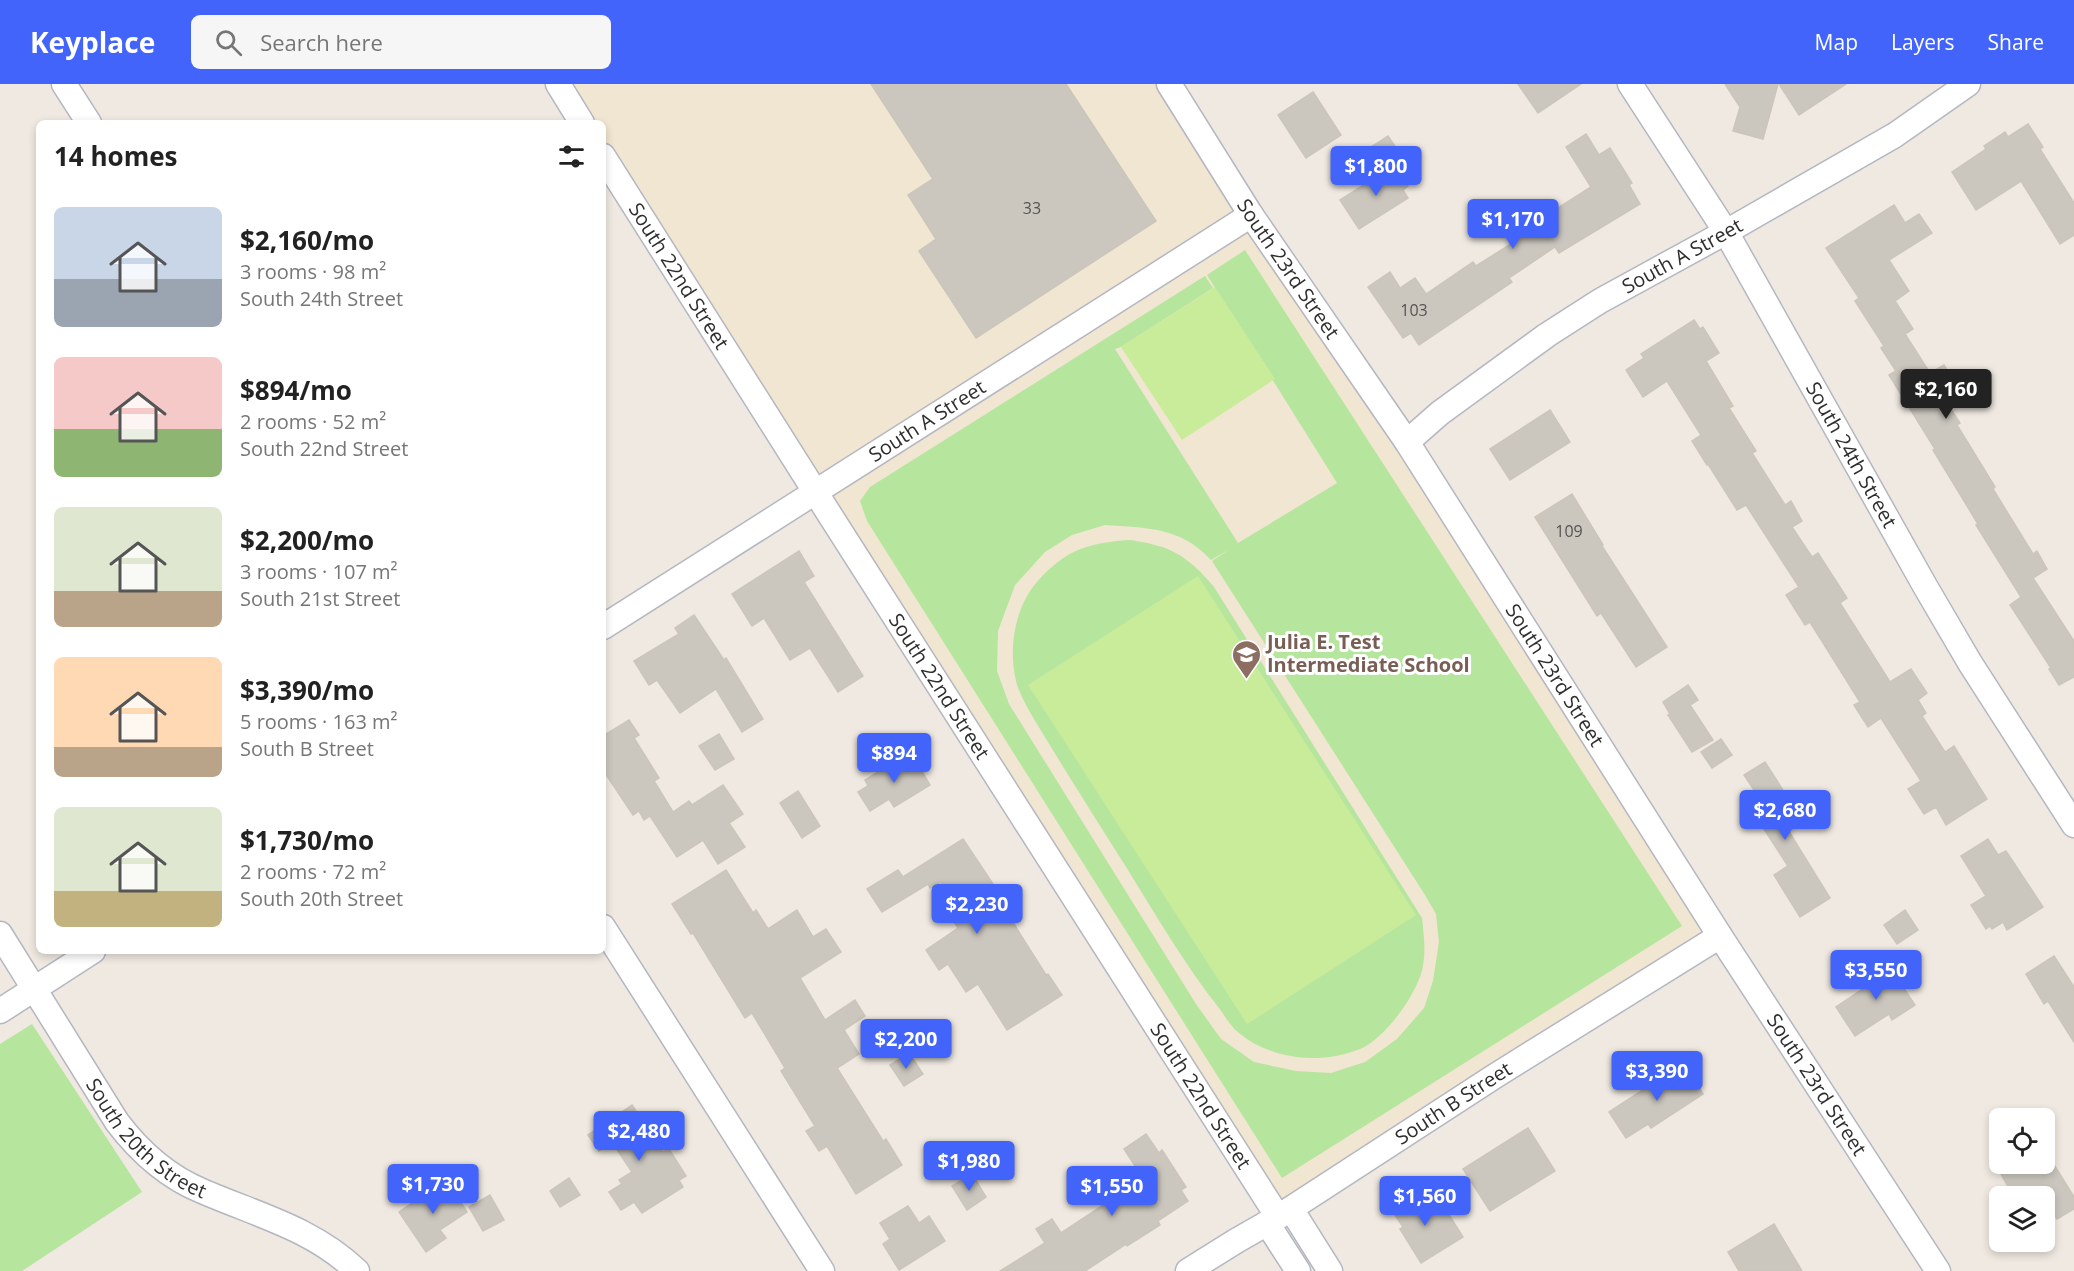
<!DOCTYPE html>
<html lang="en">
<head>
<meta charset="utf-8">
<style>
  :root { --surface:#fff; --page:#f6f6f6; --text:#222; --muted:#767676; --accent:#4264fb }
  body { margin:0; font-family:"Open Sans",sans-serif; background:var(--page); color:var(--text); height:100vh; display:flex; flex-direction:column; font-size:22px; white-space:nowrap }
  * { box-sizing:border-box; margin:0 }
  p { font-size:20px; color:var(--muted) }
  .icon { flex:none; width:33px; height:33px; fill:none; stroke:currentColor; stroke-width:2; stroke-linecap:round; stroke-linejoin:round }
  .map { position:relative; flex:1; overflow:hidden }
  .panel { position:absolute; left:36px; top:36px; width:570px; height:834px; display:flex; flex-direction:column; background:var(--surface); border-radius:9px; box-shadow:0 3px 9px #0003 }
  .panel>* { flex:none }
  .buttons { position:absolute; left:1989px; top:1024px; display:grid; gap:12px }
  .buttons a { display:grid; place-items:center; width:66px; height:66px; border-radius:9px; background:var(--surface); box-shadow:0 3px 9px #0003; font-size:30px }
  .price { position:absolute; translate:-50% -51px; padding:0 14px; border-radius:6px; background:var(--accent); color:#fff; font-size:20px; line-height:39px; filter:drop-shadow(0 2px 3px #0008) }
  .price::after { content:''; position:absolute; left:50%; top:36px; width:18px; height:14px; margin-left:-9px; background:inherit; clip-path:polygon(0 0,100% 0,50% 100%) }
  .price.on { background:#222; color:#fff }
  ul { padding:0; list-style:none }
  li { display:flex; align-items:center; gap:18px; height:150px; padding:0 18px }
  li span { display:grid; place-items:center; flex:none; width:168px; height:120px; border-radius:9px; color:#555 }
  li>.icon { margin-inline-start:auto }
  span .icon { width:72px; height:72px; fill:#fffc; stroke-width:1 }
  li b { font-size:26px }
  h2 { display:flex; justify-content:space-between; align-items:center; height:72px; padding:0 18px; font-size:26px }
  header { display:flex; align-items:center; gap:36px; box-sizing:border-box; height:84px; padding:0 30px; background:var(--accent); color:#fff }
  header strong { font-size:28px }
  nav { display:flex; gap:33px; margin-inline-start:auto; font-size:21px }
  .search { width:420px; height:54px; background:var(--page); display:flex; align-items:center; gap:15px; box-sizing:border-box; padding:0 21px; border-radius:9px; color:var(--muted); font-size:22px }
  .map>svg:first-child { display:block }
</style>
</head>
<body>
<header>
<strong>Keyplace</strong>
<div class="search"><svg class="icon" aria-label="search" viewBox="0 0 24 24"><circle cx="10" cy="10" r="6"/><path d="M15 15l6 6"/></svg>Search here</div>
<nav><a>Map</a><a>Layers</a><a>Share</a></nav>
</header>
<div class="map">
<svg width="2074" height="1187" viewBox="0 0 2074 1187">
  <rect width="100%" height="100%" fill="#efe9e1"/>
  <path fill="#f0e6d1" d="M 558,0 L 1169,0 L 1720,852 L 1278,1133 L 603,72 L 603,39 L 582,39 Z"/>
  <g fill="#b6e59e" fill-rule="evenodd">
    <path d="M 1245,166 L 1682,842 L 1282,1094 L 867,437 L 860,417 L 870,403 L 1205,192 L 1213,204 L 1121,263 L 1115,265 L 1238,459 L 1337,399 L 1207,191 ZM 1105,441 C 1147,444 1181,443 1211,476 L 1230,465 L 1212,477 L 1425,811 L 1436,830 L 1439,858 L 1433,897 L 1424,924 L 1397,955 L 1365,978 L 1331,989 L 1296,987 L 1254,978 L 1221,955 L 1196,920 L 1009,620 L 997,587 L 998,547 L 1015,501 L 1045,468 L 1072,451 Z"/>
    <path d="M 1130,456 C 1171,462 1187,471 1214,503 L 1422,834 C 1424,853 1427,874 1420,893 C 1411,917 1384,955 1360,965 C 1320,981 1272,976 1239,949 C 1231,943 1225,932 1219,924 C 1185,881 1157,833 1128,786 C 1101,743 1074,701 1048,658 C 1038,641 1021,616 1016,597 C 1008,564 1015,523 1037,498 C 1066,465 1088,459 1130,456 Z"/>
    <path d="M 32,940 L 142,1108 L 22,1187 L 0,1187 L 0,960 Z"/>
  </g>
  <g fill="#c9ec9a">
    <path d="M 1215,203 L 1275,295 L 1182,356 L 1121,263 Z"/>
    <path d="M 1198,492 L 1416,831 L 1247,940 L 1028,601 Z"/>
  </g>
  <g fill="#cbc7bf" stroke="#cbc5ba" stroke-width="1.5">
    <path d="M 871,0 L 1066,0 L 1156,137 L 976,254 L 919,167 L 936,155 L 908,111 L 933,95 Z"/>
    <path d="M 1518,0 L 1581,0 L 1538,29 Z"/>
    <path d="M 1725,0 L 1778,0 L 1763,55 L 1733,47 L 1740,23 Z"/>
    <path d="M 1779,0 L 1846,0 L 1799,31 Z"/>
    <path d="M 1313,8 L 1341,51 L 1306,74 L 1278,31 Z"/>
    <path d="M 2028,40 L 2043,63 L 2040,65 L 2074,119 L 2074,151 L 2060,160 L 2021,97 L 1976,126 L 1952,88 L 1986,65 L 1984,62 L 2005,48 L 2008,53 Z"/>
    <path d="M 1586,50 L 1599,71 L 1610,64 L 1632,99 L 1629,101 L 1640,120 L 1559,169 L 1555,163 L 1509,194 L 1512,198 L 1419,261 L 1411,249 L 1403,254 L 1368,203 L 1390,188 L 1400,204 L 1415,194 L 1426,210 L 1473,178 L 1476,182 L 1514,158 L 1511,154 L 1591,103 L 1566,63 Z"/>
    <path d="M 1388,52 L 1401,71 L 1378,86 L 1365,67 Z"/>
    <path d="M 1395,81 L 1408,102 L 1403,106 L 1408,114 L 1359,145 L 1340,116 Z"/>
    <path d="M 1894,121 L 1905,139 L 1919,130 L 1932,149 L 1889,176 L 1909,207 L 1895,217 L 1913,245 L 1905,250 L 1930,289 L 1944,281 L 1965,315 L 1950,324 L 1960,339 L 1957,341 L 1995,403 L 1993,405 L 2033,470 L 2037,467 L 2047,485 L 2033,494 L 2074,557 L 2074,593 L 2059,601 L 2049,585 L 2051,584 L 2010,521 L 2021,513 L 1976,441 L 1978,440 L 1933,366 L 1935,365 L 1889,291 L 1896,287 L 1881,264 L 1884,262 L 1855,217 L 1859,214 L 1826,164 Z"/>
    <path d="M 1694,236 L 1700,245 L 1703,243 L 1719,269 L 1706,277 L 1733,322 L 1729,324 L 1756,367 L 1752,369 L 1785,421 L 1791,417 L 1802,437 L 1792,443 L 1812,473 L 1818,469 L 1847,514 L 1840,519 L 1890,598 L 1911,585 L 1927,609 L 1918,616 L 1926,629 L 1922,632 L 1945,668 L 1954,662 L 1987,715 L 1946,741 L 1936,723 L 1924,730 L 1908,705 L 1921,697 L 1881,634 L 1868,643 L 1854,621 L 1860,618 L 1810,538 L 1805,541 L 1786,511 L 1799,503 L 1746,421 L 1737,426 L 1708,380 L 1707,381 L 1692,357 L 1701,351 L 1667,297 L 1643,313 L 1626,286 L 1644,274 L 1641,270 Z"/>
    <path d="M 1550,326 L 1570,358 L 1510,396 L 1490,365 Z"/>
    <path d="M 1572,410 L 1603,461 L 1602,462 L 1667,563 L 1636,583 L 1601,529 L 1597,532 L 1535,433 Z"/>
    <path d="M 799,467 L 814,492 L 804,498 L 863,592 L 838,608 L 810,564 L 790,576 L 764,534 L 752,542 L 732,510 Z"/>
    <path d="M 694,531 L 724,576 L 726,574 L 763,635 L 742,648 L 716,605 L 680,629 L 657,596 L 649,601 L 634,577 L 679,550 L 675,544 Z"/>
    <path d="M 1688,601 L 1698,616 L 1690,621 L 1713,656 L 1692,668 L 1668,631 L 1670,630 L 1663,618 Z"/>
    <path d="M 629,636 L 639,651 L 634,654 L 659,694 L 654,697 L 673,728 L 689,717 L 692,721 L 723,701 L 743,730 L 729,739 L 745,763 L 718,780 L 703,756 L 677,773 L 650,732 L 644,736 L 639,727 L 633,731 L 603,686 L 603,652 Z"/>
    <path d="M 719,650 L 734,675 L 715,686 L 699,662 Z"/>
    <path d="M 1721,655 L 1732,671 L 1712,684 L 1701,668 Z"/>
    <path d="M 904,672 L 907,678 L 914,674 L 930,701 L 894,723 L 889,715 L 870,727 L 858,708 L 868,702 L 865,696 Z"/>
    <path d="M 1765,678 L 1802,736 L 1788,746 L 1830,814 L 1800,833 L 1774,791 L 1788,782 L 1749,722 L 1760,715 L 1744,691 Z"/>
    <path d="M 798,707 L 820,742 L 802,754 L 780,719 Z"/>
    <path d="M 963,755 L 1011,827 L 1007,829 L 1046,891 L 1048,890 L 1062,911 L 1007,946 L 978,900 L 966,908 L 948,880 L 939,886 L 926,866 L 958,844 L 953,836 L 962,830 L 941,798 L 930,804 L 928,800 L 882,828 L 867,805 L 898,786 L 903,793 Z"/>
    <path d="M 1988,755 L 1998,771 L 2006,767 L 2043,823 L 2007,846 L 2003,838 L 1992,845 L 1990,842 L 1986,845 L 1971,821 L 1986,812 L 1961,772 Z"/>
    <path d="M 726,786 L 753,829 L 756,826 L 768,845 L 797,826 L 813,853 L 826,845 L 841,868 L 800,894 L 825,936 L 855,916 L 865,932 L 844,946 L 859,970 L 837,984 L 883,1057 L 886,1055 L 902,1081 L 856,1110 L 827,1062 L 819,1067 L 806,1047 L 815,1042 L 781,987 L 785,984 L 752,929 L 745,934 L 693,849 L 691,850 L 672,820 Z"/>
    <path d="M 1905,826 L 1918,846 L 1897,860 L 1884,841 Z"/>
    <path d="M 2054,872 L 2074,903 L 2074,958 L 2048,917 L 2044,920 L 2026,890 Z"/>
    <path d="M 1887,879 L 1915,921 L 1892,936 L 1889,930 L 1855,952 L 1836,923 L 1864,904 L 1860,897 Z"/>
    <path d="M 909,969 L 923,990 L 904,1002 L 890,981 Z"/>
    <path d="M 1684,979 L 1703,1010 L 1651,1044 L 1648,1040 L 1626,1054 L 1609,1028 Z"/>
    <path d="M 632,1021 L 663,1068 L 669,1065 L 686,1092 L 679,1096 L 683,1103 L 642,1129 L 634,1118 L 621,1126 L 609,1108 L 622,1100 L 619,1096 L 632,1088 L 612,1058 L 599,1067 L 588,1051 Z"/>
    <path d="M 1528,1044 L 1555,1087 L 1490,1127 L 1463,1085 Z"/>
    <path d="M 1146,1050 L 1159,1069 L 1162,1066 L 1186,1103 L 1181,1106 L 1188,1117 L 1158,1137 L 1160,1141 L 1127,1162 L 1126,1160 L 1085,1187 L 1000,1187 L 1045,1159 L 1036,1145 L 1052,1135 L 1061,1149 L 1102,1122 L 1100,1118 L 1141,1091 L 1124,1065 Z"/>
    <path d="M 2048,1071 L 2074,1113 L 2074,1125 L 2057,1135 L 2044,1113 L 2014,1113 L 2001,1090 L 2017,1080 L 2044,1080 L 2044,1073 Z"/>
    <path d="M 972,1090 L 986,1113 L 967,1126 L 952,1102 Z"/>
    <path d="M 569,1094 L 580,1111 L 560,1123 L 550,1107 Z"/>
    <path d="M 446,1096 L 467,1128 L 440,1146 L 446,1154 L 426,1168 L 399,1128 Z"/>
    <path d="M 1409,1110 L 1414,1117 L 1423,1111 L 1433,1128 L 1443,1121 L 1463,1153 L 1421,1179 L 1400,1145 L 1403,1143 L 1389,1122 Z"/>
    <path d="M 490,1111 L 504,1136 L 483,1147 L 469,1123 Z"/>
    <path d="M 908,1122 L 919,1139 L 929,1132 L 945,1157 L 899,1186 L 883,1160 L 890,1155 L 880,1139 Z"/>
    <path d="M 1774,1140 L 1802,1187 L 1739,1187 L 1728,1168 Z"/>
  </g>
  <g fill="none" stroke-linecap="round" stroke-linejoin="round">
    <defs>
      <g id="minor">
        <path d="M 64,0 L 89,39"/>
        <path d="M 558,0 L 582,39"/>
        <path id="s1" d="M 1169,0 L 1251,131 L 1407,358 L 1720,852 L 1938,1187"/>
        <path id="s2" d="M 1630,0 L 1726,148 L 1925,502 L 1970,579 L 2074,741"/>
        <path id="s3" d="M 603,72 L 828,428 L 1278,1133"/>
        <path id="s4" d="M 1407,358 L 1440,329 L 1547,251 L 1600,217 L 1726,148 L 1895,51 L 1968,0"/>
        <path id="s5" d="M 603,543 L 1251,131"/>
        <path d="M 603,843 L 822,1187"/>
        <path id="s6" d="M 0,850 L 117,1038 C 139,1067 168,1093 202,1107 C 257,1131 312,1144 357,1187"/>
        <path d="M 0,927 L 93,867"/>
        <path d="M 1291,1125 L 1330,1187"/>
        <path d="M 1267,1139 L 1298,1187"/>
        <path id="s7" d="M 1188,1187 L 1236,1157 L 1278,1133 L 1495,992 L 1720,852"/>
      </g>
    </defs>
    <use href="#minor" stroke="#b4b7c1" stroke-width="27"/>
    <use href="#minor" stroke="#fff" stroke-width="24"/>
  </g>
  <defs>
    <symbol id="school-pin" viewBox="-11 -11 22 30"><path d="M0 17L-7.5 6A9.5 9.5 0 1 1 7.5 6Z" fill="#8d6e63" stroke="#fff"/><path d="M0-5L7-2L0 1L-7-2ZM-4 1L0 2.5L4 1V4Q0 6-4 4Z" fill="#fff"/></symbol>
  </defs>
  <g fill-rule="evenodd">
    <use href="#school-pin" x="1230" y="554" width="33" height="45"/>
  </g>
  <g text-anchor="middle" stroke-width="6" stroke-linejoin="round" paint-order="stroke">
    <g font-size="16" fill="#555452">
      <text x="1032" y="130">33</text>
      <text x="1414" y="232">103</text>
      <text x="1569" y="453">109</text>
    </g>
    <g font-size="20" fill="#2e2e2e" stroke="#fff">
      <text dy="7" stroke="none"><textPath href="#s4" startOffset="333">South A Street</textPath></text>
      <text dy="7" stroke="none"><textPath href="#s1" startOffset="220">South 23rd Street</textPath></text>
      <text dy="7" stroke="none"><textPath href="#s3" startOffset="142">South 22nd Street</textPath></text>
      <text dy="7" stroke="none"><textPath href="#s5" startOffset="384">South A Street</textPath></text>
      <text dy="7" stroke="none"><textPath href="#s2" startOffset="432">South 24th Street</textPath></text>
      <text dy="7" stroke="none"><textPath href="#s1" startOffset="706">South 23rd Street</textPath></text>
      <text dy="7" stroke="none"><textPath href="#s3" startOffset="628">South 22nd Street</textPath></text>
      <text dy="7" stroke="none"><textPath href="#s1" startOffset="1192">South 23rd Street</textPath></text>
      <text dy="7" stroke="none"><textPath href="#s3" startOffset="1114">South 22nd Street</textPath></text>
      <text dy="7" stroke="none"><textPath href="#s7" startOffset="314">South B Street</textPath></text>
      <text dy="7" stroke="none"><textPath href="#s6" startOffset="254">South 20th Street</textPath></text>
    </g>
    <g font-size="20" font-weight="bold" fill="#785e54" stroke="#fff" text-anchor="start">
      <text x="1267" y="565">Julia E. Test<tspan x="1267" dy="23">Intermediate School</tspan></text>
    </g>
  </g>
</svg>
<div class="buttons">
<a><svg class="icon" aria-label="locate" viewBox="0 0 24 24"><circle cx="12" cy="12" r="6"/><path d="M12 2v4M12 18v4M2 12h4M18 12h4"/></svg></a>
<a><svg class="icon" aria-label="layers" viewBox="0 0 24 24"><path d="M12 4l9 5-9 5-9-5zM3 14l9 5 9-5"/></svg></a>
</div>
<b class="price" style="left:1376px;top:113px">$1,800</b>
<b class="price" style="left:1513px;top:166px">$1,170</b>
<b class="price on" style="left:1946px;top:336px">$2,160</b>
<b class="price" style="left:894px;top:700px">$894</b>
<b class="price" style="left:1785px;top:757px">$2,680</b>
<b class="price" style="left:977px;top:851px">$2,230</b>
<b class="price" style="left:1876px;top:917px">$3,550</b>
<b class="price" style="left:906px;top:986px">$2,200</b>
<b class="price" style="left:1657px;top:1018px">$3,390</b>
<b class="price" style="left:639px;top:1078px">$2,480</b>
<b class="price" style="left:969px;top:1108px">$1,980</b>
<b class="price" style="left:433px;top:1131px">$1,730</b>
<b class="price" style="left:1112px;top:1133px">$1,550</b>
<b class="price" style="left:1425px;top:1143px">$1,560</b>
<section class="panel">
<h2>14 homes<svg class="icon" aria-label="filters" viewBox="0 0 24 24"><path d="M4 7h16M4 17h16"/><circle cx="9" cy="7" r="2"/><circle cx="15" cy="17" r="2"/></svg></h2>
<ul>
<li><span style="background:linear-gradient(#c9d6e8 60%,#9aa5b1 0)"><svg class="icon" aria-label="home" viewBox="0 0 24 24"><path d="M3 11l9-7 9 7M6 9v11h12V9"/></svg></span><div><b>$2,160/mo</b><p>3 rooms · 98 m²</p><p>South 24th Street</p></div></li>
<li><span style="background:linear-gradient(#f6c9c9 60%,#8fb573 0)"><svg class="icon" aria-label="home" viewBox="0 0 24 24"><path d="M3 11l9-7 9 7M6 9v11h12V9"/></svg></span><div><b>$894/mo</b><p>2 rooms · 52 m²</p><p>South 22nd Street</p></div></li>
<li><span style="background:linear-gradient(#dfe7d0 70%,#b9a48a 0)"><svg class="icon" aria-label="home" viewBox="0 0 24 24"><path d="M3 11l9-7 9 7M6 9v11h12V9"/></svg></span><div><b>$2,200/mo</b><p>3 rooms · 107 m²</p><p>South 21st Street</p></div></li>
<li><span style="background:linear-gradient(#ffd9b3 75%,#b9a48a 0)"><svg class="icon" aria-label="home" viewBox="0 0 24 24"><path d="M3 11l9-7 9 7M6 9v11h12V9"/></svg></span><div><b>$3,390/mo</b><p>5 rooms · 163 m²</p><p>South B Street</p></div></li>
<li><span style="background:linear-gradient(#dfe7d0 70%,#c2b280 0)"><svg class="icon" aria-label="home" viewBox="0 0 24 24"><path d="M3 11l9-7 9 7M6 9v11h12V9"/></svg></span><div><b>$1,730/mo</b><p>2 rooms · 72 m²</p><p>South 20th Street</p></div></li>
</ul>
</section>
</div>
</body>
</html>
